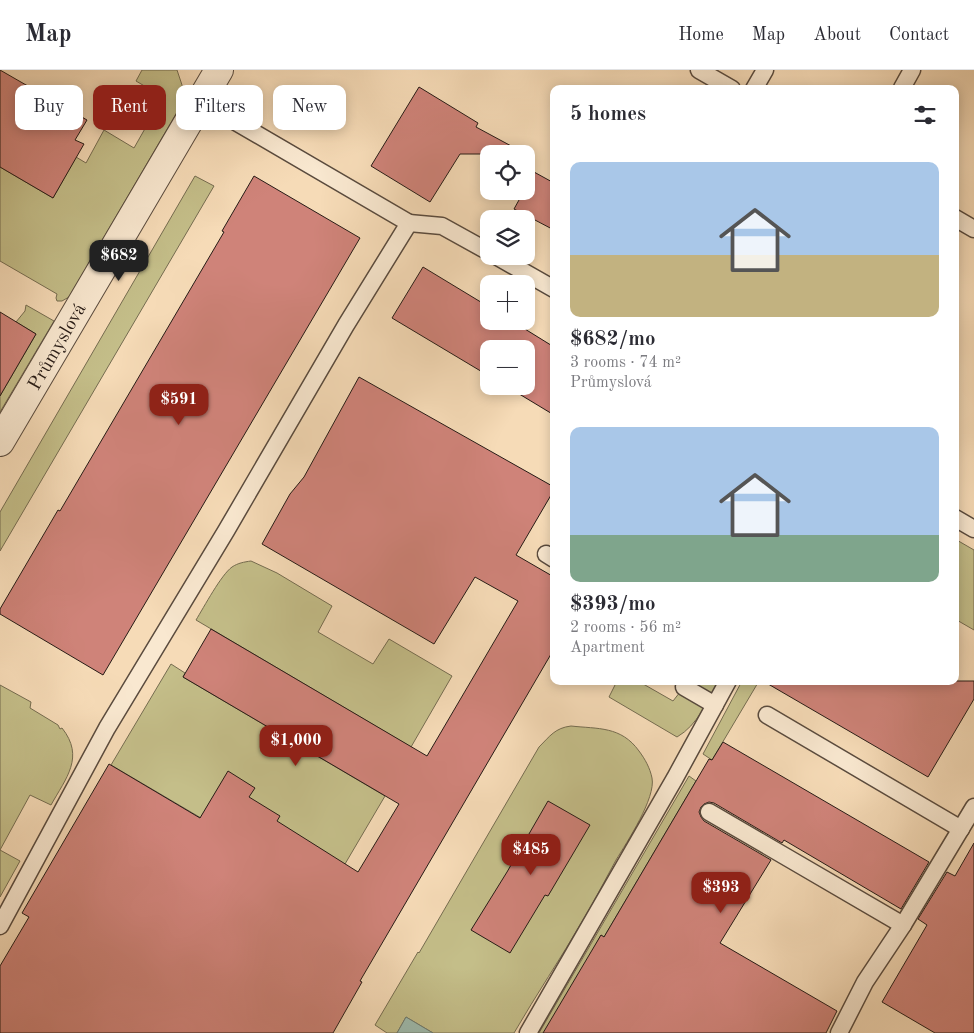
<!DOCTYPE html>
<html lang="en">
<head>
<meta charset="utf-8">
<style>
  :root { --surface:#fff; --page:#f2f2f3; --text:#2b2b33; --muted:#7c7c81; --line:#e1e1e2; --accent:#8f2418 }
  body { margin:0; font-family:"Old Standard TT",serif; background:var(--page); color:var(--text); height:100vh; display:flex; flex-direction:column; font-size:19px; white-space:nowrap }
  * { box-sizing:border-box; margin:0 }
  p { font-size:16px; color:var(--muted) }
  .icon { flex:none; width:28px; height:28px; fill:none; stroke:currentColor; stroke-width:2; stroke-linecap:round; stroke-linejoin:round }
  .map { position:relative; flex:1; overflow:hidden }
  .sheet { position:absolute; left:550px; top:15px; width:409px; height:600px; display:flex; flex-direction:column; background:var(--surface); border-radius:10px; box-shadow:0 2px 12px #0003 }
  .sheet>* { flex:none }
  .guide { position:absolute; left:15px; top:15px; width:460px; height:45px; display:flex; gap:10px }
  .buttons { position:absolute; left:480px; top:75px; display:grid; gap:10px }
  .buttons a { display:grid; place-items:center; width:55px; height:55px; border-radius:10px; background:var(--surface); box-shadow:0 2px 12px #0003; font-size:25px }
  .price { position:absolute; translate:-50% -42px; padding:0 11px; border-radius:10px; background:var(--accent); color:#fff; font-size:16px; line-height:32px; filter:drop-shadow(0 1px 2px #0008) }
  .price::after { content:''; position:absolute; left:50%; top:30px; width:15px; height:11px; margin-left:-8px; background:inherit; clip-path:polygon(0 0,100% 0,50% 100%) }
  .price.selected { background:#222; color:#fff }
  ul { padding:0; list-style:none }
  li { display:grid; align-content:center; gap:10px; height:265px; padding:0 20px }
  li span { display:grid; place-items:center; height:155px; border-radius:10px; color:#555 }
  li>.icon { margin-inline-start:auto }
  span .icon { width:90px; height:90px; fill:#fffc; stroke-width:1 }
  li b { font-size:21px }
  h2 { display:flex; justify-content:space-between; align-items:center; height:60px; padding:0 20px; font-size:21px }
  .pill { padding:0 18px; border-radius:10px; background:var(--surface); box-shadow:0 2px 12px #0003; font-size:18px; line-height:45px }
  .pill.selected { background:var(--accent); color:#fff }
  header { display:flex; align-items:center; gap:30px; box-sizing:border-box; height:70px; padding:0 25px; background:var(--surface); border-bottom:1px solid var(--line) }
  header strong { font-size:24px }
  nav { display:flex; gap:28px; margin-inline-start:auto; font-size:18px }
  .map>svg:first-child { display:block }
</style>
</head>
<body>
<header>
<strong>Map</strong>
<nav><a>Home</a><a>Map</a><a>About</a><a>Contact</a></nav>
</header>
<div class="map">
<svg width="974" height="963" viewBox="0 0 974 963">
  <rect width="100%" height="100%" fill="#f6dbb7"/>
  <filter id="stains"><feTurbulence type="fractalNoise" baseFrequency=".004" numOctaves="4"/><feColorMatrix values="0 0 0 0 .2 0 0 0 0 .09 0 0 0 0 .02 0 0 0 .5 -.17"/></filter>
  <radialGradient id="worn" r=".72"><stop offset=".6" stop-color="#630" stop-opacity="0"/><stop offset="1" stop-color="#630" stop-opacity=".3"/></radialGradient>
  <g fill="#c4be89" stroke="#756c50">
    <path d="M 142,0 L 177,0 L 184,21 L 180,37 L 69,227 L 62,231 L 57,231 L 56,228 L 57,224 L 0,191 L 0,97 L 53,128 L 76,87 L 86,93 L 104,60 L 134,78 L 163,27 L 136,11 Z"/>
    <path d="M 195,106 L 214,116 L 0,481 L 0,442 Z"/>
    <path d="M 26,235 L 54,251 L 0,342 L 0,326 L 36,264 L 16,252 L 25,241 Z"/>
    <path d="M 955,469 L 974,480 L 974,560 L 955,549 Z"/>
    <path d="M 251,491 L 277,503 L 332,536 L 318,562 L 373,594 L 389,569 L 452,606 L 411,677 L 196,550 C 204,537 221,505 232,497 C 238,493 244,492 251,491 Z"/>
    <path d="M 171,594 L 185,603 L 183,607 L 385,726 L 345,794 L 286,798 L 111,695 Z"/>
    <path d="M 617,611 L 638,611 L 673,631 L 684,617 L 688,611 L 719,611 C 707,631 698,655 677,667 L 609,627 Z"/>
    <path d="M 742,611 L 759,611 L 712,690 L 703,684 Z"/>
    <path d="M 0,615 L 31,632 L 30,638 L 58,655 L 60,659 L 62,658 C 85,687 66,708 51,735 L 30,725 L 0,780 L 20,791 L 0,827 Z"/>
    <path d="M 571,656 C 598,659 621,656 639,681 C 645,689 650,698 652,708 C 656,728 627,772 616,790 C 605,810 595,830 583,850 C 561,888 536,925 514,963 L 433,963 L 406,947 L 397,963 L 387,963 L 375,955 L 418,882 L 419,883 L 539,677 C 550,666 555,658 571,656 Z"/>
    <path d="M 689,706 L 696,711 L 604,867 L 601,865 L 548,963 L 539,963 Z"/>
  </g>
  <path fill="#9dbbae" stroke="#6d7b71" d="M 406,947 L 433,963 L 397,963 Z"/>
  <g fill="#cf8379" stroke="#261b16">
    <path d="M 0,0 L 87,50 L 75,70 L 84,74 L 53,128 L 0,97 Z"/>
    <path d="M 419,17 L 478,53 L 476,57 L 526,84 L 460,84 L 430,132 L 371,96 Z"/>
    <path d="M 534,102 L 554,113 L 554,160 L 514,139 L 524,121 L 526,121 L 526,116 Z"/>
    <path d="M 254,106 L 360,168 L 103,605 L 0,544 L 0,539 L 58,440 L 60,441 L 224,162 L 222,161 Z"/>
    <path d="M 423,197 L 489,237 L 489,251 L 512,251 L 554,277 L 554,345 L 506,316 L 526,316 L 526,279 L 489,279 L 489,306 L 392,248 Z"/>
    <path d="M 0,242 L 36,264 L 0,326 Z"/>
    <path d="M 359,307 L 554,417 L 554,420 L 516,485 L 554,507 L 554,579 L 360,911 L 362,912 L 333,963 L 0,963 L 0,896 L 29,847 L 22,843 L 109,694 L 200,748 L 228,701 L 255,718 L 249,727 L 280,746 L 277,751 L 358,802 L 399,734 L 183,607 L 211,559 L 427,686 L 518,531 L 475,507 L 434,574 L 262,474 L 290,424 L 304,407 Z"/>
    <path d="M 763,611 L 974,611 L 974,629 L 928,707 Z"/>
    <path d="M 723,672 L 929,792 L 901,839 L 784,770 L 782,773 L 714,733 L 709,732 L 704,734 L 701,737 L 699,742 L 701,747 L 704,751 L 771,790 L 720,873 L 837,941 L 826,963 L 543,963 L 601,865 L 604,867 L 709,689 L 712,690 Z"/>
    <path d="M 548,731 L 590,755 L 548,826 L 545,825 L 510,883 L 471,860 L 507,802 Z"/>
    <path d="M 974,773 L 974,963 L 935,963 L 882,932 L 927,855 L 918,849 L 947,802 L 955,806 Z"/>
  </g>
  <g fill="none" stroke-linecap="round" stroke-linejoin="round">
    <defs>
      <g id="lane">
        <path d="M 699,0 L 732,19"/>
        <path d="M 902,18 L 912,0"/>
        <path d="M 754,19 L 765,0"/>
        <path d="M 955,148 L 974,159"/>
        <path d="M 409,153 L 442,156 L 489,182"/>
        <path d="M 496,186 L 554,219"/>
        <path d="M 955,448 L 974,459"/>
        <path d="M 546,484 L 554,489"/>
        <path d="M 684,617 L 715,635"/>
        <path d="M 767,645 L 961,759"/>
        <path d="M 709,742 L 903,855"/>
        <path d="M 0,856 L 107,658 L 226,461 L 346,255 L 409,153 L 229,48 L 201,30"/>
        <path d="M 528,963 L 675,708 L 728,611"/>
        <path d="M 839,963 L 865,912 L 903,855 L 974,737"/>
      </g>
      <path id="street" d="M 0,372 L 219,0"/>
    </defs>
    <use href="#lane" stroke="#5a4b3e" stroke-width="19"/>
    <use href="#street" stroke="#5a4b3e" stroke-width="30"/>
    <use href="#lane" stroke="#f9e8d0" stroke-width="16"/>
    <use href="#street" stroke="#f9e8d0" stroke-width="28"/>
  </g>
  <g text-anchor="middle" stroke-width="5" stroke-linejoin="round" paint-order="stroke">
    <g font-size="19" fill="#261b16" stroke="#f9e8d0">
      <text transform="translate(56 276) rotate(-60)" y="7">Průmyslová</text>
    </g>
  </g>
  <rect width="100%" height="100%" filter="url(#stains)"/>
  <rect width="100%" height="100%" fill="url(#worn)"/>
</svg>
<div class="buttons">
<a><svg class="icon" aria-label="locate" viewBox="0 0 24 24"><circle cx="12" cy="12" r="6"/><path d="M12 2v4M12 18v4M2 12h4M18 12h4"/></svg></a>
<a><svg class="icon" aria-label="layers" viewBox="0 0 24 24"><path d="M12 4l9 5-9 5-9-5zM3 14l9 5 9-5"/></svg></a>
<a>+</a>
<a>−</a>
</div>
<b class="price selected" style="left:119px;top:212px">$682</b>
<b class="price" style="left:179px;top:356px">$591</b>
<b class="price" style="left:296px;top:697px">$1,000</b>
<b class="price" style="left:531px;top:806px">$485</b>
<b class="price" style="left:721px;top:844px">$393</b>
<div class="guide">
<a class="pill">Buy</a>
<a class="pill selected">Rent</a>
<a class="pill">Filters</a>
<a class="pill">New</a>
</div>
<section class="sheet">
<h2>5 homes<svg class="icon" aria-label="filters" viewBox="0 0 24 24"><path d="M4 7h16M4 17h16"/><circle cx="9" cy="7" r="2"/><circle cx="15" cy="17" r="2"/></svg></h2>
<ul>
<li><span style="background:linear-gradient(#a9c7e8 60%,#c2b280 0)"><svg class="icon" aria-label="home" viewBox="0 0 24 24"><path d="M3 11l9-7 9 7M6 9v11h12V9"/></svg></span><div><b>$682/mo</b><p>3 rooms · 74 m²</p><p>Průmyslová</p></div></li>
<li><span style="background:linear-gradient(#a9c7e8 70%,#7fa58c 0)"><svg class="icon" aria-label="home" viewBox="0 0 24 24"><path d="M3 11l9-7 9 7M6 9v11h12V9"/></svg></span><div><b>$393/mo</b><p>2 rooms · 56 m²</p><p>Apartment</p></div></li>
</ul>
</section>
</div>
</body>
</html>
